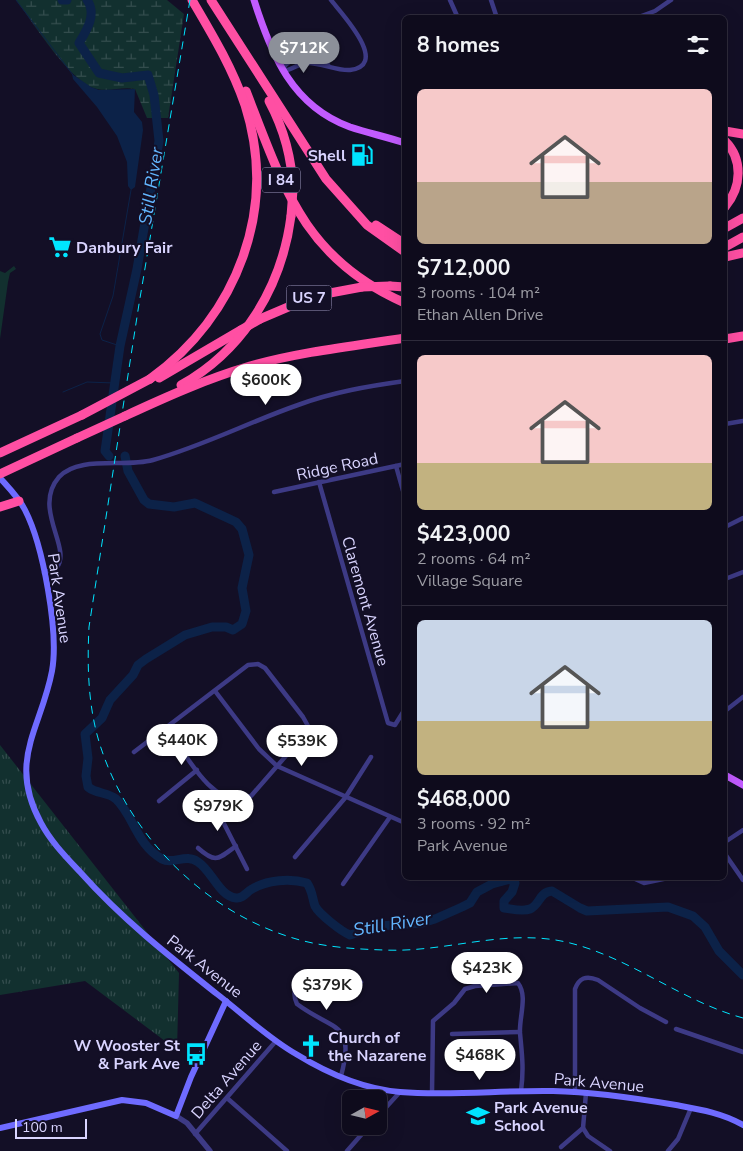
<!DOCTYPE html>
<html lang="en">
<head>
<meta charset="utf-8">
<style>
  :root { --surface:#0e0b1c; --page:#171425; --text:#f1f3f6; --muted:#9b9ba3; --line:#2e2b3b; --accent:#8c9099 }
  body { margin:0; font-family:"Nunito Sans",sans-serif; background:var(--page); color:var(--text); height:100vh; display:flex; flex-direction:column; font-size:19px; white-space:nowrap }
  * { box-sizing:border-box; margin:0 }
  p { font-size:16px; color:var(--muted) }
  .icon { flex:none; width:28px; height:28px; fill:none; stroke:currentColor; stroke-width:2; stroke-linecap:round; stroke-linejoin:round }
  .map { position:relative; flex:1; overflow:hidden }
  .panel { position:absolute; left:402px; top:15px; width:325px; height:865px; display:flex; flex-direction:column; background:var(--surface); border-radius:8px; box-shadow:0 5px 20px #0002,0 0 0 1px var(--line) }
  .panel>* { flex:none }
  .needle { width:32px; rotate:82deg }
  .fabs { position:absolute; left:342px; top:1090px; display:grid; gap:10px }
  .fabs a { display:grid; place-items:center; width:45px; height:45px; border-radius:8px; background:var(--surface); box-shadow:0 5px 20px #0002,0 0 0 1px var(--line); font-size:25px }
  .scale { position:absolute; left:15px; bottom:12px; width:72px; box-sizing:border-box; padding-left:5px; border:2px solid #d9d4ff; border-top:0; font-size:14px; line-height:18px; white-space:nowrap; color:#d9d4ff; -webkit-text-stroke:4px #130f26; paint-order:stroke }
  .price { position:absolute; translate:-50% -42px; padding:0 11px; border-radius:18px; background:#fff; color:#222; font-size:16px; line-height:32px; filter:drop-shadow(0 1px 2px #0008) }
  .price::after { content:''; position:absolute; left:50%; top:30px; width:15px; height:11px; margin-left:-8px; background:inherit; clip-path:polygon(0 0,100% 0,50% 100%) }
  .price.current { background:var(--accent); color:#fff }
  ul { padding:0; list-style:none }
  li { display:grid; align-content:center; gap:10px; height:265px; padding:0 15px }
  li+li { border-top:1px solid var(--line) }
  li span { display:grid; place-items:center; height:155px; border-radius:8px; color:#555 }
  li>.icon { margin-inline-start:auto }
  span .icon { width:90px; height:90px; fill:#fffc; stroke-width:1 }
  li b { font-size:21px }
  h2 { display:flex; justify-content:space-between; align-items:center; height:60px; padding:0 15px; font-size:21px }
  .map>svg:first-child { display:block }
</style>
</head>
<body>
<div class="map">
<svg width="743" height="1151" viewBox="0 0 743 1151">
  <defs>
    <pattern id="wetland-marsh" width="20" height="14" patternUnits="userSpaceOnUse" patternTransform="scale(1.25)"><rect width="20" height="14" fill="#12302f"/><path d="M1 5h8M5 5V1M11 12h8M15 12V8" fill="none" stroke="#344d4e"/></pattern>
    <pattern id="park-tufts" width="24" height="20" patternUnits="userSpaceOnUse" patternTransform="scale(1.25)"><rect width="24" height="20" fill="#12302f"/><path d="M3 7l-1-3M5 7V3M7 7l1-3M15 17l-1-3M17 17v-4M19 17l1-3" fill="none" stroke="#344d4e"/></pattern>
  </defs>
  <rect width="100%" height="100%" fill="#130f26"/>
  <path fill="url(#wetland-marsh)" d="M 16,0 L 167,0 L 184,14 L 168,118 L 147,118 L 135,89 C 123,86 110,92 97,89 C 71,84 33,22 16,0 Z"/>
  <path fill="url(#park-tufts)" d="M 0,745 L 179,973 L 177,1050 L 85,981 L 0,995 Z"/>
  <path fill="#12302f" d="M 14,266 L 16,269 L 10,273 L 8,282 L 0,339 L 0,271 L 5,273 Z"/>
  <path fill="#0c2248" d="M 72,74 L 91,87 L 99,90 L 135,89 L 134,112 L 142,122 L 143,130 L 135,187 L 131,190 L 128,186 L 127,162 L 117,136 L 97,107 L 73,79 Z"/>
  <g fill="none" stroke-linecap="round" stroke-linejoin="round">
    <g stroke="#0c2248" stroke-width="1">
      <path d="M 16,0 L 73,75"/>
      <path d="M 120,346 L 102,340 L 100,334 L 113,296 L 131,190"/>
      <path d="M 63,392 L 87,382 L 114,383"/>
    </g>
    <g stroke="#0c2248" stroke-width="9">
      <path d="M 62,0 L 67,0"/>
      <path d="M 87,0 C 97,14 87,30 79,43 L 99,73 L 122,78 L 148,75 L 154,95 L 159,141 L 137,269 L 120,346 L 105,451 L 109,456"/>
      <path d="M 125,456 L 128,471 L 144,500 L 149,504 L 174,507 L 195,503 L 236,522 L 242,529 L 249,555 L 242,588 L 246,611 L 242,624 L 233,630 L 226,627 L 212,627 L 185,635 L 146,659 L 138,665 L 133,675 L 110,700 L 102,718 L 85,734 L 88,758 L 86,776 L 88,787 C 96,794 108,792 116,799 C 134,816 136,844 162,859 C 173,865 186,853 198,862 C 212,871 219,896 236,898 C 243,899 246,892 252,889 C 267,880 290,878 307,883 C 313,892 312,898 315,906 C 319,914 342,932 350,935 L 379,926 L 422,923 L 435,919 L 462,907 L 470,903 L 477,892 L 492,884 L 510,879 L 515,883 L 512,892 L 504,901 L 504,908 C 512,909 523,912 530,909 C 540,905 539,892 552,891 L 580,908 L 587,911 L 668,907 L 693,916 L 705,927 L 719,951 L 743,975"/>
    </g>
    <g stroke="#3d3a85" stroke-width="4.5">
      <path d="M 450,0 L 458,18"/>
      <path d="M 491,0 L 497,18"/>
      <path d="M 636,18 L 655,11 L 671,0"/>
      <path d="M 282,70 C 291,53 315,57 328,65"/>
      <path d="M 283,71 C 292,70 299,63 308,63 C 322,63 337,71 350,70 C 391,65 340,12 331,0"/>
      <path d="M 725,424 L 743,421"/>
      <path d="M 396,466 L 405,498"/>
      <path d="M 319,482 L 388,723 L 395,725 L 405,709"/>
      <path d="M 274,492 L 405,464"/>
      <path d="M 725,527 L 743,518"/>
      <path d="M 44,573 L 57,567 C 72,548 32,508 59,477 C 79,455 124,468 153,460 C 203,446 249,422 298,405 C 333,392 369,386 405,381"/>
      <path d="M 725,579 L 743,572"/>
      <path d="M 215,691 L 259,749 L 277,766 L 405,823"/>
      <path d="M 725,711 L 743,697"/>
      <path d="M 134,752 L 248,665 L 258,664 L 265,668 L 303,717 L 308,726 L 305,734 L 251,796 C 215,814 184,752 167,727"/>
      <path d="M 215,793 L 213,802 L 247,869"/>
      <path d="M 159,801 L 197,770"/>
      <path d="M 725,842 L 743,830"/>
      <path d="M 198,848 C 216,864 218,859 236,846"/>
      <path d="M 725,854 L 743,880"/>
      <path d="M 295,857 L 345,798 L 371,757"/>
      <path d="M 633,878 L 644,883 L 668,878"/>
      <path d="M 343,884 L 390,817"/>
      <path d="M 676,1029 L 743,1052"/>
      <path d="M 452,1034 L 520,1032"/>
      <path d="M 341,1076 C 356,1021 333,1031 297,1004 C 291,991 296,980 310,975 L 351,982 L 355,986 L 361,982 L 356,977 L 351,982"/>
      <path d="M 575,1092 L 575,989 C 579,978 586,975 598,980 L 640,1008 L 666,1022"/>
      <path d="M 432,1093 L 433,1021 L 454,1003 L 465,989 L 475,986 L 518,983 C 528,996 519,1017 520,1033 C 522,1055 524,1068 521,1091"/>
      <path d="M 227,1098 L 287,1151"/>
      <path d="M 379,1115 L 400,1092"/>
      <path d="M 583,1128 L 588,1136 L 610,1151"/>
      <path d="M 195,1134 L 276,1041"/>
      <path d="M 561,1147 L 583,1128 L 586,1093"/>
      <path d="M 347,1151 L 369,1126"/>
      <path d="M 668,1151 L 678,1139 L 691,1108"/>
    </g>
    <path stroke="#3d3a85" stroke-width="5.5" d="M 176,1116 L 187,1123 L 210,1151"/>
    <g stroke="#6f6bff" stroke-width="6">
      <path d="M 0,478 C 9,488 19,498 25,510 C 43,545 59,632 52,671 C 41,729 7,761 41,823 C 51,842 67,858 81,873 C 122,919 169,956 217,994 C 243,1014 268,1038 296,1054 C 327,1073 364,1089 400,1092 C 451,1096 502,1090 553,1091 C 594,1092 635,1098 676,1105 C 698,1109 723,1113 743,1125"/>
      <path d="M 0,1128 L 122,1100 L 146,1103 L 176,1116 L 191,1077 L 226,1001"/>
    </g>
    <g stroke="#c25bff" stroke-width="7">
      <path d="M 254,0 C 271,54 292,106 350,127 C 368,133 387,137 405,143"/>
      <path d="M 725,775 L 743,785"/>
    </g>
    <g stroke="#ff4fa3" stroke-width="9">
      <path d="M 211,0 L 326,179 L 367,225 L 405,252"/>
      <path d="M 246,91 C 283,186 304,259 405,303"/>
      <path d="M 269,101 C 284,129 292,159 293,190"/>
      <path d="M 725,131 L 743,134"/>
      <path d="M 725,141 C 743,159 742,187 725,207"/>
      <path d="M 376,225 L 405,244"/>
      <path d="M 725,228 L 743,218"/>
      <path d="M 725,247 L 743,237"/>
      <path d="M 725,257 L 743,253"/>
      <path d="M 390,286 L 405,287"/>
      <path d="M 260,319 L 314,296 L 362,287"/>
      <path d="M 725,339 L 743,336"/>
      <path d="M 159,378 L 241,330"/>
      <path d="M 150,379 C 238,315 278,209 245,105 C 232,67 212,34 192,0"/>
      <path d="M 181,385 C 244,350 282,286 291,216"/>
      <path d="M 125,416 C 166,397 206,379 250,366 C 300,352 353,346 405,338"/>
      <path d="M 0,453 L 82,415"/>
      <path d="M 0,474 L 77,438"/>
      <path d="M 0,507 L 19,501"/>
    </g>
    <path stroke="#00e5ff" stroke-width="1" stroke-dasharray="8 6" stroke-linecap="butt" d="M 190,0 L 139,304 L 89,627 C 87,667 88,709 101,748 C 130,836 204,911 293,938 C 322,947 353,949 384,950 C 445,953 504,928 566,942 C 630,957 681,1001 743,1018"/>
    <g stroke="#ff4fa3" stroke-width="9">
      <path d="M 291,216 L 293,190"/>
      <path d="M 362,287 L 390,286"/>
      <path d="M 241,330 L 260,319"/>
      <path d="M 82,415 L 150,379"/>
      <path d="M 77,438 L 125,416"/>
    </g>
  </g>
  <defs>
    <symbol id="fuel-bare" viewBox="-9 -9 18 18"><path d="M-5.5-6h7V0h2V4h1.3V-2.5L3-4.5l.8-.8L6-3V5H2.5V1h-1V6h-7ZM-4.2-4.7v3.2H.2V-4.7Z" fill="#00e5ff" stroke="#130f26" stroke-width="2.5" paint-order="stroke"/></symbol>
    <symbol id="supermarket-bare" viewBox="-9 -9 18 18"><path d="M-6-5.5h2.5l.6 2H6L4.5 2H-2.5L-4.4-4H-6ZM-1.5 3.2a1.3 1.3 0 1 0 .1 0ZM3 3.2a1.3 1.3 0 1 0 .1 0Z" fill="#00e5ff" stroke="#130f26" stroke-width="2.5" paint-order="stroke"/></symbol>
    <symbol id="church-bare" viewBox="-9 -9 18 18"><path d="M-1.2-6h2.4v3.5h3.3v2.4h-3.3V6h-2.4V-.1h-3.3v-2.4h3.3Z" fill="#00e5ff" stroke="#130f26" stroke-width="2.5" paint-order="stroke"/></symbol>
    <symbol id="bus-bare" viewBox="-9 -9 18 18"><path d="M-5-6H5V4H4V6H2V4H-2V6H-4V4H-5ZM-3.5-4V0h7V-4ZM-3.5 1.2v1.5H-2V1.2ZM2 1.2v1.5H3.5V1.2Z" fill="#00e5ff" stroke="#130f26" stroke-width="2.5" paint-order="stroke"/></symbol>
    <symbol id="school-bare" viewBox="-9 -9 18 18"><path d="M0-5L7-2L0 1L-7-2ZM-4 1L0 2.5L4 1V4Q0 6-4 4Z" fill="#00e5ff" stroke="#130f26" stroke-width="2.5" paint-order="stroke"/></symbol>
  </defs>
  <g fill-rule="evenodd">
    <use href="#fuel-bare" x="346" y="139" width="32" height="32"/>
    <use href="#supermarket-bare" x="44" y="231" width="32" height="32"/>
    <use href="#church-bare" x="295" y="1030" width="32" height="32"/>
    <use href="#bus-bare" x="180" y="1038" width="32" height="32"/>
    <use href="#school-bare" x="462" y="1100" width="32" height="32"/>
  </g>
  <g text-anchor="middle" stroke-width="4" stroke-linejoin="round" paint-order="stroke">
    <g fill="#130f26" stroke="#9e99be" stroke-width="1">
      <rect x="262" y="167.5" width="38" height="25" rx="4"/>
      <rect x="286.5" y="285.5" width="45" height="25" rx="4"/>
    </g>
    <g font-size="15" font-weight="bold" fill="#d9d4ff">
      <text x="281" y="185">I 84</text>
      <text x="309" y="303">US 7</text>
    </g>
    <g font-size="16" font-weight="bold" fill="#d9d4ff" stroke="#130f26" text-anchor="start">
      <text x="346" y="161" text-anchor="end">Shell</text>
      <text x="76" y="253">Danbury Fair</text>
      <text x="328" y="1043">Church of<tspan x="328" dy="18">the Nazarene</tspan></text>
      <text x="180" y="1051" text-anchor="end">W Wooster St<tspan x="180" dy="18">&amp; Park Ave</tspan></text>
      <text x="494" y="1113">Park Avenue<tspan x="494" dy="18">School</tspan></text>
    </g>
    <g font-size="16" fill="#d9d4ff" stroke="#130f26">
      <text transform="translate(337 466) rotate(-12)" y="6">Ridge Road</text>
      <text transform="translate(60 598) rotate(82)" y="6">Park Avenue</text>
      <text transform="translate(366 601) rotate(74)" y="6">Claremont Avenue</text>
      <text transform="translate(205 966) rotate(38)" y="6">Park Avenue</text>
      <text transform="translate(226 1079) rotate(-49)" y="6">Delta Avenue</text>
      <text transform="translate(599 1082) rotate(5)" y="6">Park Avenue</text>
    </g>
    <g font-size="18" font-style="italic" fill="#62b6ff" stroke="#130f26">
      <text transform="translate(151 186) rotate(-81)" y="6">Still River</text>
      <text transform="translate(392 924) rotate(-9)" y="6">Still River</text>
    </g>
  </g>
</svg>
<div class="fabs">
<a><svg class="needle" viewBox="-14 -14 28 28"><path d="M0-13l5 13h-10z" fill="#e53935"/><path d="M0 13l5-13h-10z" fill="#9b9ba3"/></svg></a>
</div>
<div class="scale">100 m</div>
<b class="price current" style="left:304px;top:74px">$712K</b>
<b class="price" style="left:266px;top:406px">$600K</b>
<b class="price" style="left:182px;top:766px">$440K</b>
<b class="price" style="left:302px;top:767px">$539K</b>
<b class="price" style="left:218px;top:832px">$979K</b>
<b class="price" style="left:487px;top:994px">$423K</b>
<b class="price" style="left:327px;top:1011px">$379K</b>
<b class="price" style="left:480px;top:1081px">$468K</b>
<section class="panel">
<h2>8 homes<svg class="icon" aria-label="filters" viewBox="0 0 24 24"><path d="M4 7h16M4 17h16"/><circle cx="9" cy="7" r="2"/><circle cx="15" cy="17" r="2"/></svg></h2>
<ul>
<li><span style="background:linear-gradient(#f6c9c9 60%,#b9a48a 0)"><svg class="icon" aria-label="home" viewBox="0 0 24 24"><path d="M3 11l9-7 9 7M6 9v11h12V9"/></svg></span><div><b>$712,000</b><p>3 rooms · 104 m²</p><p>Ethan Allen Drive</p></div></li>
<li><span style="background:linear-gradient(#f6c9c9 70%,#c2b280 0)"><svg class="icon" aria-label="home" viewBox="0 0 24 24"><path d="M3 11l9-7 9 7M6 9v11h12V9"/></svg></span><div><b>$423,000</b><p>2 rooms · 64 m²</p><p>Village Square</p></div></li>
<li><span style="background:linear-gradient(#c9d6e8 65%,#c2b280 0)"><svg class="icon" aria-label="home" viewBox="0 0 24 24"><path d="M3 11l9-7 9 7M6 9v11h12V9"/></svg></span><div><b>$468,000</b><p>3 rooms · 92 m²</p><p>Park Avenue</p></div></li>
</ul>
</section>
</div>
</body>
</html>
